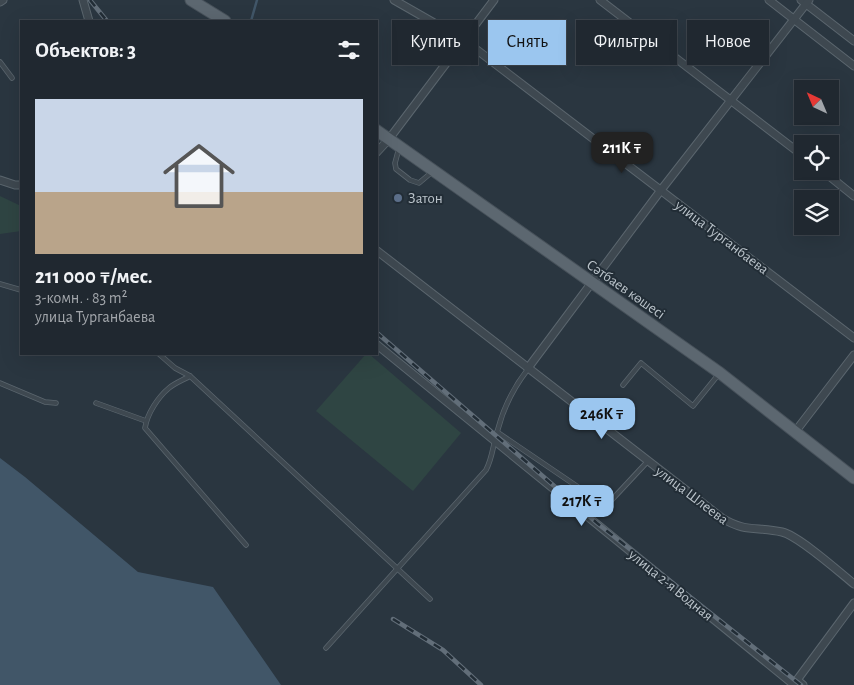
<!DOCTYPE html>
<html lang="ru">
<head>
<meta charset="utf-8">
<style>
  :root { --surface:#202830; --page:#2d343c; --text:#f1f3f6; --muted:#a2a6ab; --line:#3d444c; --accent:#9bc6ef }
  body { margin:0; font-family:"Alegreya Sans",sans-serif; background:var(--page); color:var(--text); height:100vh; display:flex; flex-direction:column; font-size:19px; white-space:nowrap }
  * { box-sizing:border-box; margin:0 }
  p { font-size:16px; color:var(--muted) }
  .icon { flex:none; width:28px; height:28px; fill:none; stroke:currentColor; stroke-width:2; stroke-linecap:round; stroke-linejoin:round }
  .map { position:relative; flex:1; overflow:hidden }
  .details { position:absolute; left:20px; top:20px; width:358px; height:335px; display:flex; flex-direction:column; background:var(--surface); border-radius:0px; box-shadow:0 5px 20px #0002,0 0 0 1px var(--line) }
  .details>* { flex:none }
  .top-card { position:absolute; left:392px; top:20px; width:386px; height:45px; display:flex; gap:10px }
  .needle { width:32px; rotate:316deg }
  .controls { position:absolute; left:794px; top:80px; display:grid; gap:10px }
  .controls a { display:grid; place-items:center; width:45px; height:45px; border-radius:0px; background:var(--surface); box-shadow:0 5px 20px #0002,0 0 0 1px var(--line); font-size:25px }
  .price { position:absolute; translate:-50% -42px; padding:0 11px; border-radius:10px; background:var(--accent); color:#111; font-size:16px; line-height:32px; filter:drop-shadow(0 1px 2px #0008) }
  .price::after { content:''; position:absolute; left:50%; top:30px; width:15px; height:11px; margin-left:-8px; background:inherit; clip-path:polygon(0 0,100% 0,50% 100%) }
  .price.current { background:#222; color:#fff }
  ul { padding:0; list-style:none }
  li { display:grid; align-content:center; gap:10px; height:265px; padding:0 15px }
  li+li { border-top:1px solid var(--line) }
  li span { display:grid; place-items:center; height:155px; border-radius:0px; color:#555 }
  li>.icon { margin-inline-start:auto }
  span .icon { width:90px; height:90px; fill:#fffc; stroke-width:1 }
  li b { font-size:21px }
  h2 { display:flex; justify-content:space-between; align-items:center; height:60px; padding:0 15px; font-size:21px }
  .pill { padding:0 18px; border-radius:0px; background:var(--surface); box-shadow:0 5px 20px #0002,0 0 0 1px var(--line); font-size:18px; line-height:45px }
  .pill.current { background:var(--accent); color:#111 }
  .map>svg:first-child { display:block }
</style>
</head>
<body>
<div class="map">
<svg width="854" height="685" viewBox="0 0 854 685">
  <rect width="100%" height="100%" fill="#2a3640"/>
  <g fill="#2f4543">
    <path d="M 0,196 L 21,206 L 21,231 L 0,234 Z"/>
    <path d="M 366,354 L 369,354 L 461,433 L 413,491 L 316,411 Z"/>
  </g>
  <path fill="#415668" d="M 0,458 L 25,477 L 138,572 L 213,587 L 281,685 L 0,685 Z"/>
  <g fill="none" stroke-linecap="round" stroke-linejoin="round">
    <path stroke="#415668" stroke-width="2.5" d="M 251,21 L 257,0"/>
    <defs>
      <g id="lane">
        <path d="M 0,62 L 12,78"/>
        <path d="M 399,148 L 395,163 L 396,169 L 410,180 L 419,183 L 432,172"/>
        <path d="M 0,284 L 21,290"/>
        <path d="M 159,354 L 175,368 L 190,376 L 430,599"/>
        <path d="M 190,376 C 183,380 175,383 169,388 C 158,397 147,414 145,428 L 246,545"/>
        <path d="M 0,383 L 45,402 L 56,403"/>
        <path d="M 623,385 L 641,363 L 693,406 L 718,375"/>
        <path d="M 96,403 L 146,421"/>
        <path d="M 497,432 L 606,506 L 648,461"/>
        <path d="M 326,648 L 486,470 C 493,457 493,443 498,429 C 504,406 514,387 528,369"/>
      </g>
      <g id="street">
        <path d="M 83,0 L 89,21"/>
        <path d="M 394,0 L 464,40 L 854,338"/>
        <path d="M 600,0 L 802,155"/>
        <path d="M 769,0 L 854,66"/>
        <path d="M 801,0 L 854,41"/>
        <path d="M 0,2 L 3,0"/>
        <path d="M 376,153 L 389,139 L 494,0"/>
        <path d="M 823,171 L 854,196"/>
        <path d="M 0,180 L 15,185 L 21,185"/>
        <path d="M 376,250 L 722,518 C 746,533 757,526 782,532 C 799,536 838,571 854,584"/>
        <path d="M 376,344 L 793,684 L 797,680 L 803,685"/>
        <path d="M 528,368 L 661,190 L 809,0"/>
        <path d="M 795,432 L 854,355"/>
        <path d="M 797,680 L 854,603"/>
      </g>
      <g id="primary">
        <path d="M 191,0 L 225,21"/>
        <path d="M 376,130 L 720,373 L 854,478"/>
      </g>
    </defs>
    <use href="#lane" stroke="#5b666e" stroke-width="5.5"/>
    <use href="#street" stroke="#5b666e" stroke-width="9"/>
    <use href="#primary" stroke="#47515a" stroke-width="13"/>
    <use href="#lane" stroke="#3e4850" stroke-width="4"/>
    <use href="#street" stroke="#3e4850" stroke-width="7"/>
    <use href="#primary" stroke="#5c6770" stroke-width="11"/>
    <defs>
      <g id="rail">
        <path d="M 90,0 L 107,21"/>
        <path d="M 376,332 L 597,523 L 801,685"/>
        <path d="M 393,619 L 443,650 L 481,685"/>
      </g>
    </defs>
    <use href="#rail" stroke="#626e79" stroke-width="4.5"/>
    <use href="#rail" stroke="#222d36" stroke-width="2.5" stroke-dasharray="8" stroke-linecap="butt"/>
  </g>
  <circle fill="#5c6f8a" stroke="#222d36" stroke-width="2" cx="398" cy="198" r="5"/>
  <g text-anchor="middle" stroke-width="4" stroke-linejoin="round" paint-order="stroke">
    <g font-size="15" fill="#bac3ca" stroke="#222d36" text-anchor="start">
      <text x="408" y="203">Затон</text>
    </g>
    <g font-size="15" fill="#bac3ca" stroke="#222d36">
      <text transform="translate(722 237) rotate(37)" y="5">улица Турганбаева</text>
      <text transform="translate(626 289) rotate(35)" y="5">Сәтбаев көшесі</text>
      <text transform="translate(692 495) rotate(37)" y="5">улица Шлеева</text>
      <text transform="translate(671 585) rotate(39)" y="5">улица 2-я Водная</text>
    </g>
  </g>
</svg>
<div class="controls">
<a><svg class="needle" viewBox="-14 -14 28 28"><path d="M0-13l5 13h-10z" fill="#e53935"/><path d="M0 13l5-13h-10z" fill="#a2a6ab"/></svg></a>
<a><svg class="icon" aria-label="locate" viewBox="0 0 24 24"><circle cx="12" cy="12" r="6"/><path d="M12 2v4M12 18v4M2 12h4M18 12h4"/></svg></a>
<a><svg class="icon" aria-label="layers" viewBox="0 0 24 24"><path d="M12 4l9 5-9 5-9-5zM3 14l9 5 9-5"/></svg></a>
</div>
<b class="price current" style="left:622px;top:174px">211K ₸</b>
<b class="price" style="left:602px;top:440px">246K ₸</b>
<b class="price" style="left:582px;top:527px">217K ₸</b>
<div class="top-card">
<a class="pill">Купить</a>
<a class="pill current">Снять</a>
<a class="pill">Фильтры</a>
<a class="pill">Новое</a>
</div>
<section class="details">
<h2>Объектов: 3<svg class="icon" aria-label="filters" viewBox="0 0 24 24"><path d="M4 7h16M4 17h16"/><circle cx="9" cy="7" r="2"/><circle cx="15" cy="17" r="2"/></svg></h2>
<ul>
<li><span style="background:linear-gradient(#c9d6e8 60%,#b9a48a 0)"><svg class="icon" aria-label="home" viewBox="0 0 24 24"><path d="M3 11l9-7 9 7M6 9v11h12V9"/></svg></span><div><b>211 000 ₸/мес.</b><p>3-комн. · 83 m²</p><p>улица Турганбаева</p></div></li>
</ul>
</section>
</div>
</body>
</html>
